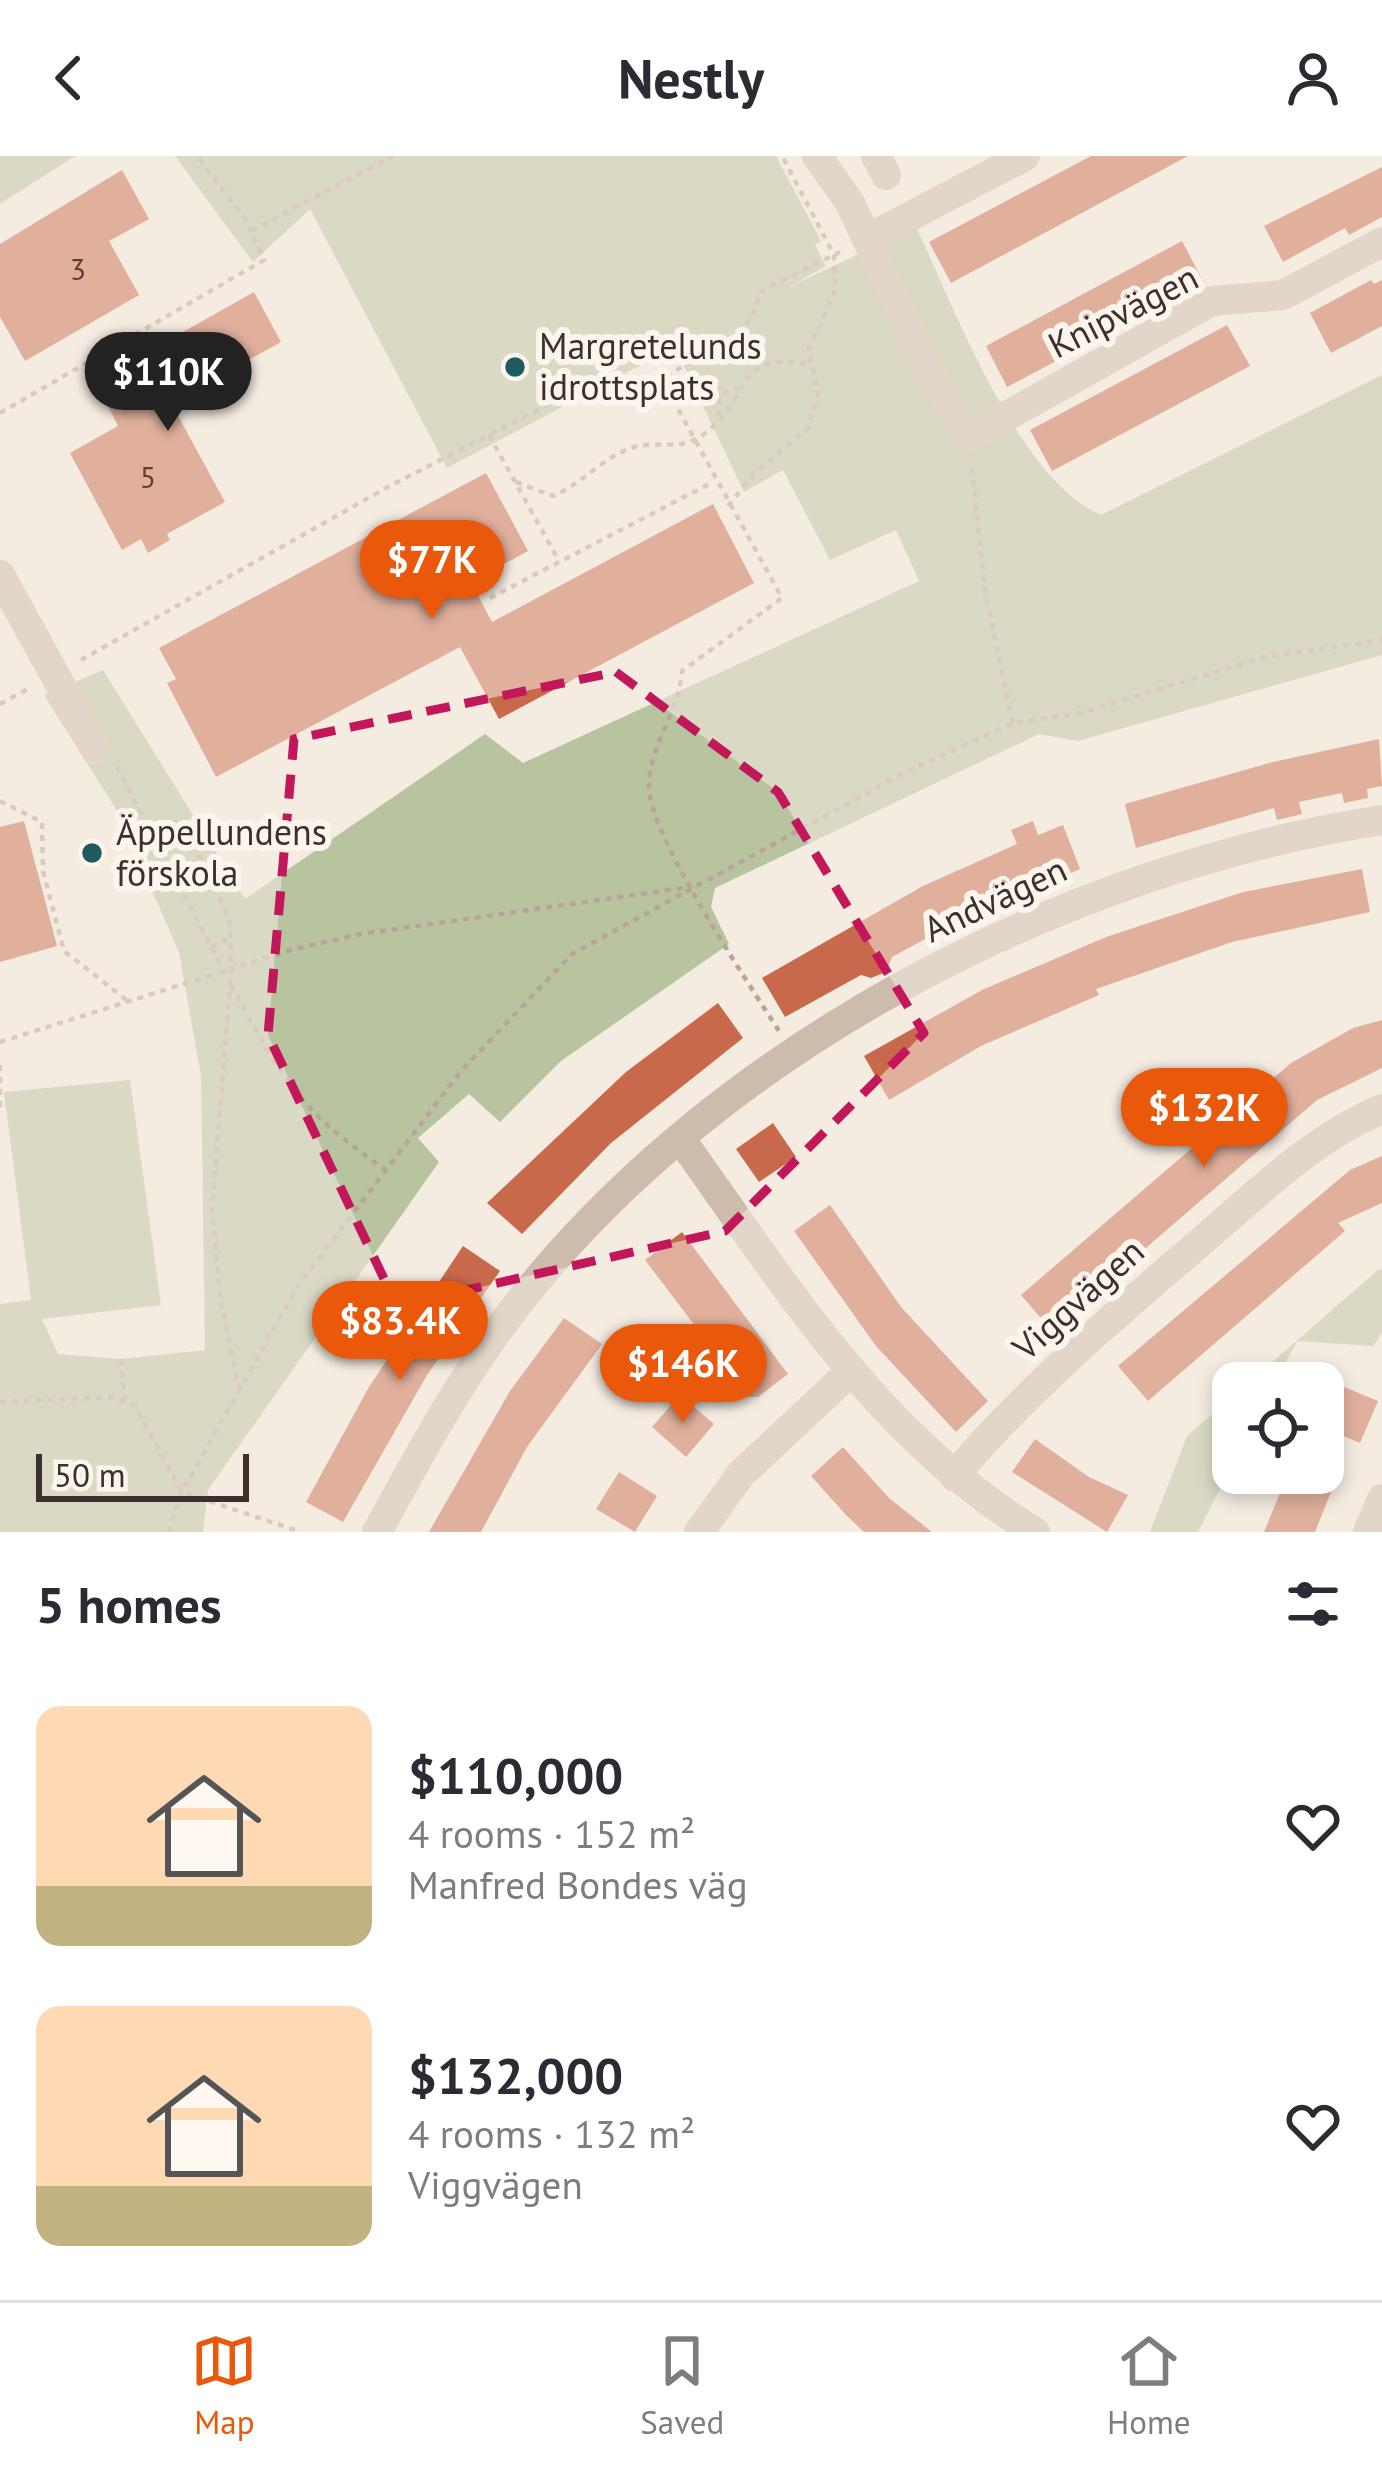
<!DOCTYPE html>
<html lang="en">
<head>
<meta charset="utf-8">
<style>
  :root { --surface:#fff; --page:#f2f2f3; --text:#2b2b33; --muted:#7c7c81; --line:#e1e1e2; --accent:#ea580c }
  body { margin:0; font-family:"PT Sans",sans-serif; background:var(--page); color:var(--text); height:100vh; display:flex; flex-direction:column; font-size:45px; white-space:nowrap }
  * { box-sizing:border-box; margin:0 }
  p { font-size:39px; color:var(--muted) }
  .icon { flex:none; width:66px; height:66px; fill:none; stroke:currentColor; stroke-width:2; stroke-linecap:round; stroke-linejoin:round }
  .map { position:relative; height:1376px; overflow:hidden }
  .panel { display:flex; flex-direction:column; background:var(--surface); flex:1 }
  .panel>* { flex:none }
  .tools { position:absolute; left:1212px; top:1206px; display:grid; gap:24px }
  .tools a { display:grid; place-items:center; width:132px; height:132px; border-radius:24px; background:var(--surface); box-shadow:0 6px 18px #0003; font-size:60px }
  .scale { position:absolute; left:36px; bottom:30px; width:213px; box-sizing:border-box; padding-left:12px; border:6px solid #3b302b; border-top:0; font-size:33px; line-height:42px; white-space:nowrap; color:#3b302b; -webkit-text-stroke:9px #fbf5ee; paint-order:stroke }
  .price { position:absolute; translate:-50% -102px; padding:0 27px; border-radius:42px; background:var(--accent); color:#fff; font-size:39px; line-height:78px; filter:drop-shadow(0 3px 6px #0008) }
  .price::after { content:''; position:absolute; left:50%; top:72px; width:36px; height:27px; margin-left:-18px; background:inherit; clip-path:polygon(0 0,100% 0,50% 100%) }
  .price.on { background:#222; color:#fff }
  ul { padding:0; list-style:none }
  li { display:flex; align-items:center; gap:36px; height:300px; padding:0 36px }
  li span { display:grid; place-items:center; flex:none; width:336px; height:240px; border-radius:24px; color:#555 }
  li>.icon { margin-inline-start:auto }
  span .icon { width:144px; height:144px; fill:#fffc; stroke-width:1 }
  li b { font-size:51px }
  h2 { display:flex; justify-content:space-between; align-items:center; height:144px; padding:0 36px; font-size:51px }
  header { display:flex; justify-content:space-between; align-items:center; height:156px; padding:0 36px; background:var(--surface); font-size:54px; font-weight:600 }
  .tabs { display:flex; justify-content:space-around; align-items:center; height:168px; border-top:3px solid var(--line); background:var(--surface); font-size:33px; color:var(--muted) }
  .tabs a { display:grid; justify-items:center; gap:6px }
  .tabs .on { color:var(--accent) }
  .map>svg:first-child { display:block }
</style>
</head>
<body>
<header><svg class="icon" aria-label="back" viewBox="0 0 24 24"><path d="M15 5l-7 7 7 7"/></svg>Nestly<svg class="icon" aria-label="person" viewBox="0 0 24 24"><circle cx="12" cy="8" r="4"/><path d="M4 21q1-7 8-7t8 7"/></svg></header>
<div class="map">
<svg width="1382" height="1376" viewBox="0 0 1382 1376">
  <rect width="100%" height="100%" fill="#f4ebe1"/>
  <g fill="#b8c4a0">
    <path d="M 0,0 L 75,0 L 0,48 Z"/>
    <path d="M 175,0 L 776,0 L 821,85 L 815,89 L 826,110 L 789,131 L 916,71 C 954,151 1019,325 1101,359 L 1382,219 L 1382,499 L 1078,585 L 1039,578 L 715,732 L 711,751 L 729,788 L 561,905 L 500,966 L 469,938 L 418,982 L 439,1006 L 208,1334 L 203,1376 L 0,1376 L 0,1148 L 31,1144 L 4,936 L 130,924 L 161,1149 L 42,1163 L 58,1198 L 121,1203 L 205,1194 L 201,920 L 179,796 L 116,653 L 44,539 L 103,514 L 245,743 L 485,578 L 523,607 L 919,425 L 896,374 L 830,404 L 783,314 L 744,336 L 675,191 L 447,312 L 310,53 L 253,106 Z"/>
    <path d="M 1382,1113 L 1382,1177 L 1373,1190 L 1297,1185 L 1275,1227 L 1248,1227 L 1378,1114 Z"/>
    <path d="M 1233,1240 L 1233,1308 L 1198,1376 L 1150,1376 L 1187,1280 Z"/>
  </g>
  <g fill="#c8694b">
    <path d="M 1091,0 L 1188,0 L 951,127 L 929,86 Z"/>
    <path d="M 1382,11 L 1382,61 L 1349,79 L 1345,72 L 1283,106 L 1264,70 Z"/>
    <path d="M 122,14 L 149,63 L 109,85 L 139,139 L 25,205 L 0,161 L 0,88 Z"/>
    <path d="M 1182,85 L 1204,127 L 1007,231 L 986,190 Z"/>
    <path d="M 1371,124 L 1374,128 L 1382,124 L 1382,170 L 1331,197 L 1310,157 Z"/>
    <path d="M 254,136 L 281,186 L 171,247 L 225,346 L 167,378 L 170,384 L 148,397 L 141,383 L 122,394 L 70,297 L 118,270 L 108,250 L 188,206 L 174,181 Z"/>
    <path d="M 1227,169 L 1250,210 L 1052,315 L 1030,274 Z"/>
    <path d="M 486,317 L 528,395 L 471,426 L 492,466 L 713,348 L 754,427 L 499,563 L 460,491 L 216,621 L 167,527 L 176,523 L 159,492 Z"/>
    <path d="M 1379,583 L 1382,630 L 1367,633 L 1368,642 L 1344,647 L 1342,637 L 1299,646 L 1302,658 L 1277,664 L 1274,652 L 1136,692 L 1125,648 L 1273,606 Z"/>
    <path d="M 24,665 L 57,790 L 0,806 L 0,671 Z"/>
    <path d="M 1033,665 L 1038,679 L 1063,669 L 1080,713 L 964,762 L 892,801 L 886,816 L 871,822 L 861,819 L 785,861 L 762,822 L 923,730 L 1017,688 L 1011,674 Z"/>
    <path d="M 1362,713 L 1370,756 L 1232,786 L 1096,833 L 1099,839 L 981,890 L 889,944 L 864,900 L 982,834 L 1106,781 L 1243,736 Z"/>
    <path d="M 718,847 L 743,882 L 611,987 L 522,1078 L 487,1047 L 626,916 Z"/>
    <path d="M 1382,864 L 1382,912 L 1317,944 L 1051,1174 L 1021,1139 L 1291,907 L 1353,872 Z"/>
    <path d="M 773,967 L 796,1001 L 759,1026 L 736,993 Z"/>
    <path d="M 1382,1000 L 1382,1047 L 1338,1067 L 1345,1075 L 1148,1245 L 1118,1210 L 1350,1014 Z"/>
    <path d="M 830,1049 L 901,1151 L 988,1245 L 956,1276 L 876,1190 L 794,1075 Z"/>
    <path d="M 682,1076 L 788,1218 L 758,1241 L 749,1241 L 645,1104 Z"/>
    <path d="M 463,1090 L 500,1115 L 427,1219 L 343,1366 L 306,1346 L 369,1231 Z"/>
    <path d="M 564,1162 L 602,1188 L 527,1291 L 481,1376 L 429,1376 L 510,1235 Z"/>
    <path d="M 1332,1226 L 1378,1245 L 1360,1287 L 1323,1271 L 1323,1248 Z"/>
    <path d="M 680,1239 L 714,1268 L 686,1301 L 652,1271 Z"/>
    <path d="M 1035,1283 L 1089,1321 L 1128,1339 L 1107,1376 L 1012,1316 Z"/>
    <path d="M 843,1291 L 889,1342 L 932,1376 L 864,1376 L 846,1359 L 811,1320 Z"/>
    <path d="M 619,1316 L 657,1340 L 635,1376 L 596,1353 Z"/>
    <path d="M 1288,1317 L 1313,1317 L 1335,1326 L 1315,1376 L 1264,1376 Z"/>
  </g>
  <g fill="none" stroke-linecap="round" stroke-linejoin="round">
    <g stroke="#b9a596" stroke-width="4.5" stroke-dasharray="6 6" stroke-linecap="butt">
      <path d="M 251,75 L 393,0"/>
      <path d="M 661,222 L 782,442 L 682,515 C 679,556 649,590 649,630 C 648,678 749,828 779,875"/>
      <path d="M 0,257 L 264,104 L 247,66 L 197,0"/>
      <path d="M 718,260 L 720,239 L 738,233"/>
      <path d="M 489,279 L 559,405"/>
      <path d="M 972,312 L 985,436 L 1013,567"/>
      <path d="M 516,326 L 553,340 C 582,328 604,300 634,291 C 655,285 678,294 698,282 C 750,251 731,193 809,208"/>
      <path d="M 728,350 L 754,318 L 808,272 L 818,238 L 809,193 L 836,133 L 834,99 L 782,0"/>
      <path d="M 490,442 L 713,326"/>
      <path d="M 81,504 L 386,332 L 603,220 L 648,229 L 730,185 L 752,161 L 761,135 L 840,96"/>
      <path d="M 0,548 L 29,532"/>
      <path d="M 117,611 L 226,819"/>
      <path d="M 0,645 L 42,666 L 43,715 L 64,795 L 129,846"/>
      <path d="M 152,679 L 182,664 L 229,762 L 231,815 L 212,1055 L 221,1148 L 240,1234"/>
      <path d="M 211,791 L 230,782"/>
      <path d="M 231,829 C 282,922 297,953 386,1014"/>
      <path d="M 0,886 L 294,793 L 361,778 L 683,732"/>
      <path d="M 0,909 L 0,956"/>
      <path d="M 121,1203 L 125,1245"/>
      <path d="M 0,1246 L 112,1241 L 135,1250 L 182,1336 L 301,1376"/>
      <path d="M 168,1376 L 182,1336 L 298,1130 L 461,915 L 572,798 L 904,617 L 1013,567 L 1080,557 L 1264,501 L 1382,484"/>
    </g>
    <g stroke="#cdbbac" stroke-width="30">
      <path d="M 817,0 L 850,47 L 925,207 L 969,281 L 1212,145 L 1283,139 L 1382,86"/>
      <path d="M 876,0 L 886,19"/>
      <path d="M 867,83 L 1025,0"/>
      <path d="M 0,419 L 96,594"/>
      <path d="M 682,985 C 786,1130 878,1281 1035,1376"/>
      <path d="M 954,1320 C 1028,1232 1116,1159 1203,1084 C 1259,1036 1313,982 1382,953"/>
      <path d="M 377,1376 C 420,1297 464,1216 520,1145 C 721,890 1065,713 1382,664"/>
      <path d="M 699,1376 L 741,1318 L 849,1217"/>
      <path d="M 1368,1376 L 1382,1343"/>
    </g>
  </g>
  <path d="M0 0H1382V1376H0ZM 616,516 L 778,636 L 924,877 L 725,1075 L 397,1150 L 268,879 L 294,583 Z" fill="#f4ebe1" fill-opacity=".55" fill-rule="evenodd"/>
  <path fill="none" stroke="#c2185b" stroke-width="9" stroke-dasharray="24 15" stroke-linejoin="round" d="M 616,516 L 778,636 L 924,877 L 725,1075 L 397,1150 L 268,879 L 294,583 Z"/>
  <g fill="#1f5a5e" stroke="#fbf5ee" stroke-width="4.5">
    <circle cx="515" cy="211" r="12"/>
    <circle cx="92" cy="697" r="12"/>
  </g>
  <g text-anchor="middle" stroke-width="12" stroke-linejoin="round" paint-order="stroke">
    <g font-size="30" fill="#5e3e33">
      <text x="78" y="124">3</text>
      <text x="148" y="332">5</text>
    </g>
    <g font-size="36" fill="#3b302b" stroke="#fbf5ee">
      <text transform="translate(1123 155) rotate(-27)" y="13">Knipvägen</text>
      <text transform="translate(995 743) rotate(-25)" y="13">Andvägen</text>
      <text transform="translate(1078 1143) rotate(-42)" y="13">Viggvägen</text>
    </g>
    <g font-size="36" fill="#3b302b" stroke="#fbf5ee" text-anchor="start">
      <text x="539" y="203">Margretelunds<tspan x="539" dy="41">idrottsplats</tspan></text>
      <text x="116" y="689">Äppellundens<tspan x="116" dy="41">förskola</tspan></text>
    </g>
  </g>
</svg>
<div class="tools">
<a><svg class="icon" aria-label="locate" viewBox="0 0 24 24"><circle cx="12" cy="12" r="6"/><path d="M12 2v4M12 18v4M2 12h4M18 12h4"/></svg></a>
</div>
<div class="scale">50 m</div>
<b class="price on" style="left:168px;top:278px">$110K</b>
<b class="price" style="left:432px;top:466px">$77K</b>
<b class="price" style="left:1204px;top:1014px">$132K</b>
<b class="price" style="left:400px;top:1227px">$83.4K</b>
<b class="price" style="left:683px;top:1270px">$146K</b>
</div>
<section class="panel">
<h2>5 homes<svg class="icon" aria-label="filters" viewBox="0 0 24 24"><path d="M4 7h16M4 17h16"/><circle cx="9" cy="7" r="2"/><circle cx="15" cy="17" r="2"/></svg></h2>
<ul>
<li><span style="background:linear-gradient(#ffd9b3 75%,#c2b280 0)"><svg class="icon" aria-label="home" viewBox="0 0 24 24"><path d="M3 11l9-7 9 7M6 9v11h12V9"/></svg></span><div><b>$110,000</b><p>4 rooms · 152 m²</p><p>Manfred Bondes väg</p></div><svg class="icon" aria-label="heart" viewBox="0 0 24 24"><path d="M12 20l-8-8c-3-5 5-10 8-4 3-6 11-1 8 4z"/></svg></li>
<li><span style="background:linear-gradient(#ffd9b3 75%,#c2b280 0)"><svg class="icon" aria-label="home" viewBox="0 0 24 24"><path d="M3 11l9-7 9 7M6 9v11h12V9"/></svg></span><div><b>$132,000</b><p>4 rooms · 132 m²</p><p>Viggvägen</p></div><svg class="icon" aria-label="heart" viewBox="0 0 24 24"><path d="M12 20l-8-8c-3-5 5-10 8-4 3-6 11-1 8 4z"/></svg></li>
</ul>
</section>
<nav class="tabs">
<a class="on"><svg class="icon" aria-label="map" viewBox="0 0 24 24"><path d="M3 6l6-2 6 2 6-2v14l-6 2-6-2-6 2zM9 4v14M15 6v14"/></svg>Map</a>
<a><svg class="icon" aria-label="saved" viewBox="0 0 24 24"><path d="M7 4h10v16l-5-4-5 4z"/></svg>Saved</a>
<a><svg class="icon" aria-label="home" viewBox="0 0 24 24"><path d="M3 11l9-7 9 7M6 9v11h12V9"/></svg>Home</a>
</nav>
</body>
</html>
